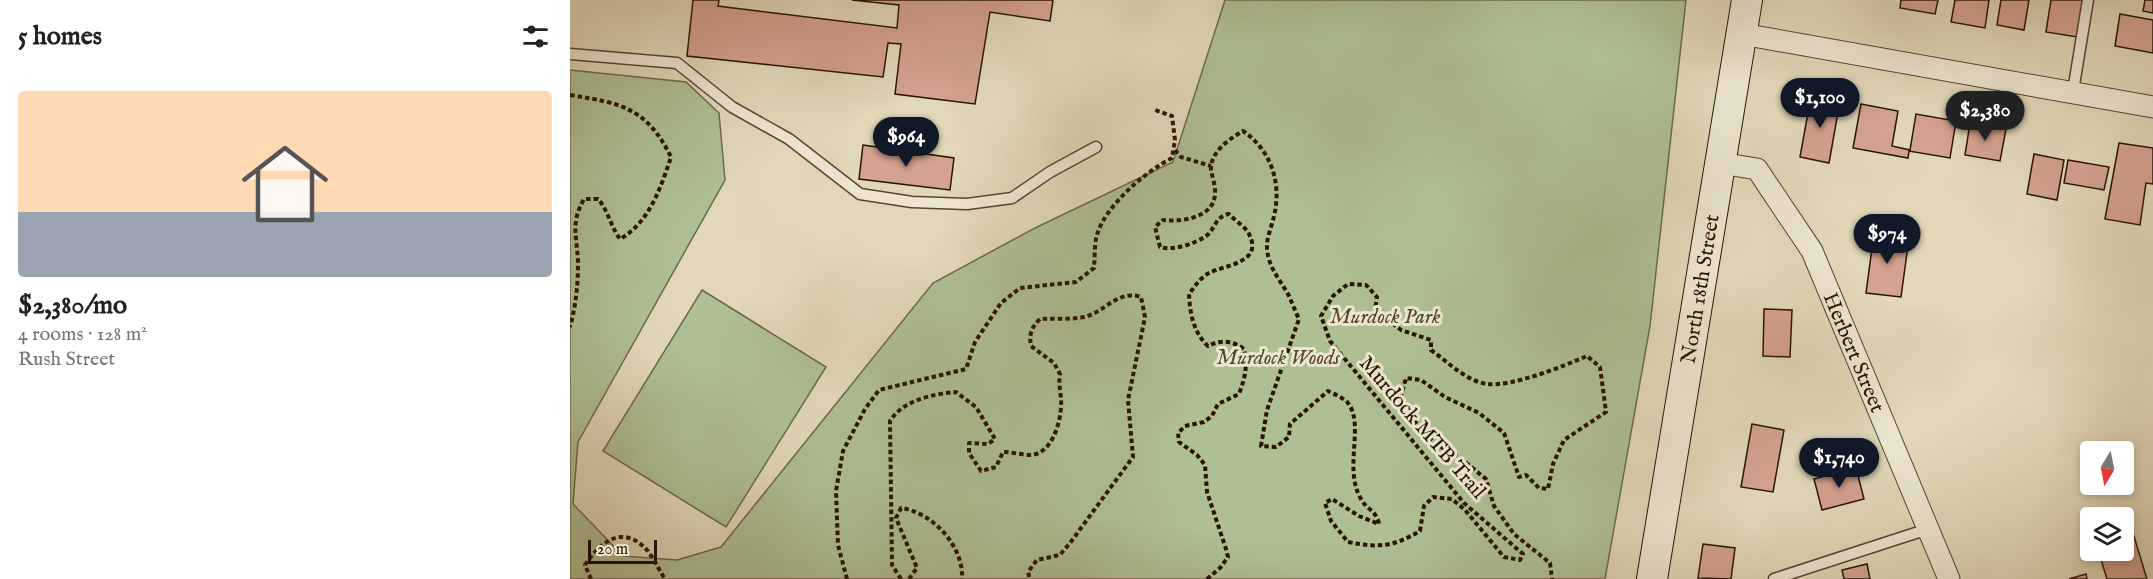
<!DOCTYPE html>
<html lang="en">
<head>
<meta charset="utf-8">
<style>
  :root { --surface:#fff; --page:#f6f6f6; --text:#202124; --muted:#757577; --accent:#111827 }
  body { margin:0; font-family:"IM FELL English",serif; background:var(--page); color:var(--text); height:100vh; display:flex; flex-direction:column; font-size:22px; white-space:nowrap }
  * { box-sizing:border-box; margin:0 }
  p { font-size:20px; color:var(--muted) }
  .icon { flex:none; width:33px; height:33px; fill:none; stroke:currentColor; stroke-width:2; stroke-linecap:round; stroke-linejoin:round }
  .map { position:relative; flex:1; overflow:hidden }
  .panel { display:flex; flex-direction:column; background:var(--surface); width:570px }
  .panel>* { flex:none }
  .needle { width:39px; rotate:190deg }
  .controls { position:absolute; left:1510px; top:441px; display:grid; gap:12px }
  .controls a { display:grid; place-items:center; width:54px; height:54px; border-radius:6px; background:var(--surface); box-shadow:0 3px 9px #0003; font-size:30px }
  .scale { position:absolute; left:18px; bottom:15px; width:69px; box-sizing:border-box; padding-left:6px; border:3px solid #2a1403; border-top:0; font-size:16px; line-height:21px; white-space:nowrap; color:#2a1403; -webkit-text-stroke:4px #ece6d1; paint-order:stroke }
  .price { position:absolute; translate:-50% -51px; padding:0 14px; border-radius:21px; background:var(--accent); color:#fff; font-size:20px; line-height:39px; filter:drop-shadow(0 2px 3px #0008) }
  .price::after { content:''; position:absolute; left:50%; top:36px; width:18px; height:14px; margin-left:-9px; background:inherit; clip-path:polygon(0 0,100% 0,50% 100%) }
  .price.on { background:#222; color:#fff }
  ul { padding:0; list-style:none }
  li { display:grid; align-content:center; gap:12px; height:318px; padding:0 18px }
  li span { display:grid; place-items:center; height:186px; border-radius:6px; color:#555 }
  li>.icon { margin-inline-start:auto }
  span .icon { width:108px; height:108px; fill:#fffc; stroke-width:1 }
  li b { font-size:26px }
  h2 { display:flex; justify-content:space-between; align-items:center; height:72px; padding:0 18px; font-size:26px }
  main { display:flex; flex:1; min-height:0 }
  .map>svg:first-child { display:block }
</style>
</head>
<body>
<main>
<section class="panel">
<h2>5 homes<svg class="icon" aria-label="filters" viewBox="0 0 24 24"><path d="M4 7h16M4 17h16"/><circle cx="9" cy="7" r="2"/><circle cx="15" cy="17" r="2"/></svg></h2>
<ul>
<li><span style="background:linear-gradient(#ffd9b3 65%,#9aa5b1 0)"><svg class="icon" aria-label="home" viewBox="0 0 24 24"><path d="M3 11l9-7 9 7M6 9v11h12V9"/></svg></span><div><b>$2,380/mo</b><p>4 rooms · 128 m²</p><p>Rush Street</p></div></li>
</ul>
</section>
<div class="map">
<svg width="1583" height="579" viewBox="0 0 1583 579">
  <rect width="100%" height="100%" fill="#e1d8b8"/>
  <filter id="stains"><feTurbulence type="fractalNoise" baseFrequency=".00333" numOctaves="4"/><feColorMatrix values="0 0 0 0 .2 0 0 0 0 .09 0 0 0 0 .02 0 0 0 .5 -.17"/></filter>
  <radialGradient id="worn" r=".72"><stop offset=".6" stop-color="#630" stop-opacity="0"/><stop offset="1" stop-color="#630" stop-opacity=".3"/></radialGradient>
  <g fill="#aebf92" stroke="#6c6a4a" stroke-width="1.5">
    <path d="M 655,0 L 1116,0 L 1080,326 L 1035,579 L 0,579 L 0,70 L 116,82 L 149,113 L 155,180 L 8,442 L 3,504 L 53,556 L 107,560 L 151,547 L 363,283 L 465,228 L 603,162 Z"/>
    <path d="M 132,290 L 256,367 L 156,527 L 33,451 Z"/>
  </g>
  <g fill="#d4a28e" stroke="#2a1403" stroke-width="1.5">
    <path d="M 123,0 L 149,0 L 148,6 L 327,28 L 329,5 L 282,0 L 483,0 L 480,21 L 420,12 L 405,104 L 325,94 L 331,44 L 318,43 L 313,77 L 117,56 Z"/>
    <path d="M 1331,0 L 1368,0 L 1365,14 L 1330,8 Z"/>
    <path d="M 1385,0 L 1419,0 L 1415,28 L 1381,22 Z"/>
    <path d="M 1431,0 L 1459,0 L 1454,30 L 1427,25 Z"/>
    <path d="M 1481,0 L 1513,0 L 1507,37 L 1476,32 Z"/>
    <path d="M 1575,0 L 1583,0 L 1583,13 L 1573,11 Z"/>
    <path d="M 1550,14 L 1583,20 L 1583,53 L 1545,46 Z"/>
    <path d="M 1241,96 L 1270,101 L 1259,163 L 1230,157 Z"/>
    <path d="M 1291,104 L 1328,111 L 1322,146 L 1340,150 L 1346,114 L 1386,121 L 1380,158 L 1339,151 L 1338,158 L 1283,148 Z"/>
    <path d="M 1400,123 L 1436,129 L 1430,161 L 1395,155 Z"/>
    <path d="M 1549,143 L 1583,148 L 1583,184 L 1576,183 L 1570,225 L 1535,219 Z"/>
    <path d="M 293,145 L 384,158 L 380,190 L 289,179 Z"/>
    <path d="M 1464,154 L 1494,160 L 1487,200 L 1457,194 Z"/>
    <path d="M 1498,160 L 1539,167 L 1534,190 L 1494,183 Z"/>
    <path d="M 1304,233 L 1339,238 L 1331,297 L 1296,293 Z"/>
    <path d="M 1194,309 L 1222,310 L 1220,357 L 1193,356 Z"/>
    <path d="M 1182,424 L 1214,430 L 1203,492 L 1171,487 Z"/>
    <path d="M 1286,468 L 1294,499 L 1252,510 L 1244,479 Z"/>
    <path d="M 1562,530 L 1577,579 L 1537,579 L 1528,550 L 1554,550 L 1554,532 Z"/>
    <path d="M 1133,544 L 1165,548 L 1161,579 L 1128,578 Z"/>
    <path d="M 1297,564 L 1300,579 L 1274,579 L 1272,570 Z"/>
    <path d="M 1516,574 L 1517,579 L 1499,579 Z"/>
  </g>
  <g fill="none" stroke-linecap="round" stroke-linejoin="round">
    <defs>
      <g id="lane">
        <path d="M 0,54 L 107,63 L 162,107 L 219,139 L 290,194 L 342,202 L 397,204 L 442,198 L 480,172 L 526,147"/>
        <path d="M 1503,91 L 1518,0"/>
        <path d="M 1204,579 L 1358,529"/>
      </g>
      <g id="street">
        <path d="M 1172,34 L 1583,107"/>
        <path id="s1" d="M 1150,163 L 1187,169 L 1242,251 L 1379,579"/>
      </g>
      <g id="secondary">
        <path id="s2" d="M 1082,579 L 1177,0"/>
      </g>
    </defs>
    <use href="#lane" stroke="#584530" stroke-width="13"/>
    <use href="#street" stroke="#584530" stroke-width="23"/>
    <use href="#secondary" stroke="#2a1403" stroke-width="32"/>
    <g stroke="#2a1403" stroke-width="4" stroke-dasharray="4.5 3" stroke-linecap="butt">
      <path d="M 0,95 C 51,103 77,108 101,157 C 91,187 79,223 50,239 C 41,227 38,210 28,199 L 14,199 C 0,224 7,236 8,262 C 8,285 6,305 0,327"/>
      <path d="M 605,150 L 611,157 L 641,166"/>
      <path d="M 21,579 L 15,565 C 31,541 53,524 77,550 C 84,559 89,570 95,579"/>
      <path d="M 277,579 L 268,545 L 266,491 L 273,451 L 295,409 L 309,390 L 396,369 L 405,342 L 431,303 L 450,288 L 506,282 L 524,268 C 525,258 524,245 527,235 C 535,206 576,171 602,158 L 605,140 L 602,116 L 585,110"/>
      <path d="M 331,579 L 322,565 L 320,421 C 333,400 363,394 386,392 L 406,407 L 425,439 L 418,444 L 399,443 L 399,453 L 411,471 L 426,467 L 433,452 C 442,452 452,455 461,455 C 482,453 490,424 491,407 C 492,395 488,387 490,374 L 484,363 L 461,346 C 459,334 461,328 470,319 C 484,318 500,320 514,317 C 534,313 548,289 571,297 L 575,317 L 558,400 L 563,457 L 500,543 L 490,555 L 467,560 L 458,572 L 460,579"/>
      <path d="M 339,579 L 347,568 L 326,518 L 331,508 C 362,512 394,546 392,579"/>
      <path d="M 637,579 L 650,568 L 658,557 L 656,549 L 637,492 L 635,465 L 627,455 L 609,442 L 608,433 L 615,426 L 634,422 L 642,416 L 648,404 L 669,394 C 675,378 678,366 674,349 C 663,341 651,339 638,346 C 623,332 620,313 619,294 C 625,286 630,278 639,273 C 654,265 694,263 679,234 C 675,226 665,221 659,214 C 645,216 645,230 636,236 C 624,244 603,251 590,247 L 585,227 L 593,220 C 611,222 645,218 645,193 C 646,184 640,173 641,165 C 645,148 660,139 673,131 C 701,150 712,183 704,216 C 702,225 698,235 697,243 C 696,264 708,277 718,294 C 722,302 725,311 729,319 L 697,410 L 691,446 L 706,447 L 719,437 L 720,424 L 758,391 C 764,394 774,398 778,403 C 795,425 773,469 791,499 C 796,509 807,511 809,524 L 789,516 L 762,499 L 755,503 L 761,521 L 778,542 C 808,548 823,547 850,531 L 854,506 L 863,497 L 882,499 L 895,510 L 934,557 L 950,560 L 953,554 L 894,503 L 760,341 L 751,316 L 763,296 L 778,284 L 796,285 L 807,297 L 805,310 L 831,330 L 861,340 L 861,350 C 878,362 896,381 917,384 C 942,387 994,366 1017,356 L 1030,367 L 1036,412 L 994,440 L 983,464 L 978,489 L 969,488 L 956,475 L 949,477 L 934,433 L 909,413 L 875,397 L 851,380 L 836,378 L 831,396 L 840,416 L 864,443 L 889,457 L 916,479 L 924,506 L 944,534 L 980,563 L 982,579"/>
    </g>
    <use href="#lane" stroke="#ece6d1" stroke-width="10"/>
    <use href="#street" stroke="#ece6d1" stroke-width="21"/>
    <use href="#secondary" stroke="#ece6d1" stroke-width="30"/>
  </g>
  <g text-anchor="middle" stroke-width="6" stroke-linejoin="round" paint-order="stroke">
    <g font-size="21" fill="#2a1403" stroke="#ece6d1">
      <text dy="7" stroke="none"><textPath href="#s2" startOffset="294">North 18th Street</textPath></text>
      <text dy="7" stroke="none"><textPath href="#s1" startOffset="246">Herbert Street</textPath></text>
      <text transform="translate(853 427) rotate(49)" y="7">Murdock MTB Trail</text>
    </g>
    <g font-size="21" font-style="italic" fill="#52472e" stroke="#ece6d1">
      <text x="815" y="323">Murdock Park</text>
      <text x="708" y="364">Murdock Woods</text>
    </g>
  </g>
  <rect width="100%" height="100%" filter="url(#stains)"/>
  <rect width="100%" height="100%" fill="url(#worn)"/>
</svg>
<div class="controls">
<a><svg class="needle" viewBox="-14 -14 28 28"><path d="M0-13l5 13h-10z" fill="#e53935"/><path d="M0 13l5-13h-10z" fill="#757577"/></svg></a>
<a><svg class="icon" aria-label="layers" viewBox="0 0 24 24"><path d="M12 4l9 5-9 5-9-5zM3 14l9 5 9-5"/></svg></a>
</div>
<div class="scale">20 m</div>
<b class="price" style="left:1250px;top:129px">$1,100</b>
<b class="price on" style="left:1415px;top:142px">$2,380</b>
<b class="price" style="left:336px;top:168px">$964</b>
<b class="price" style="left:1317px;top:265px">$974</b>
<b class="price" style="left:1269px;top:489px">$1,740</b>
</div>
</main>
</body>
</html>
